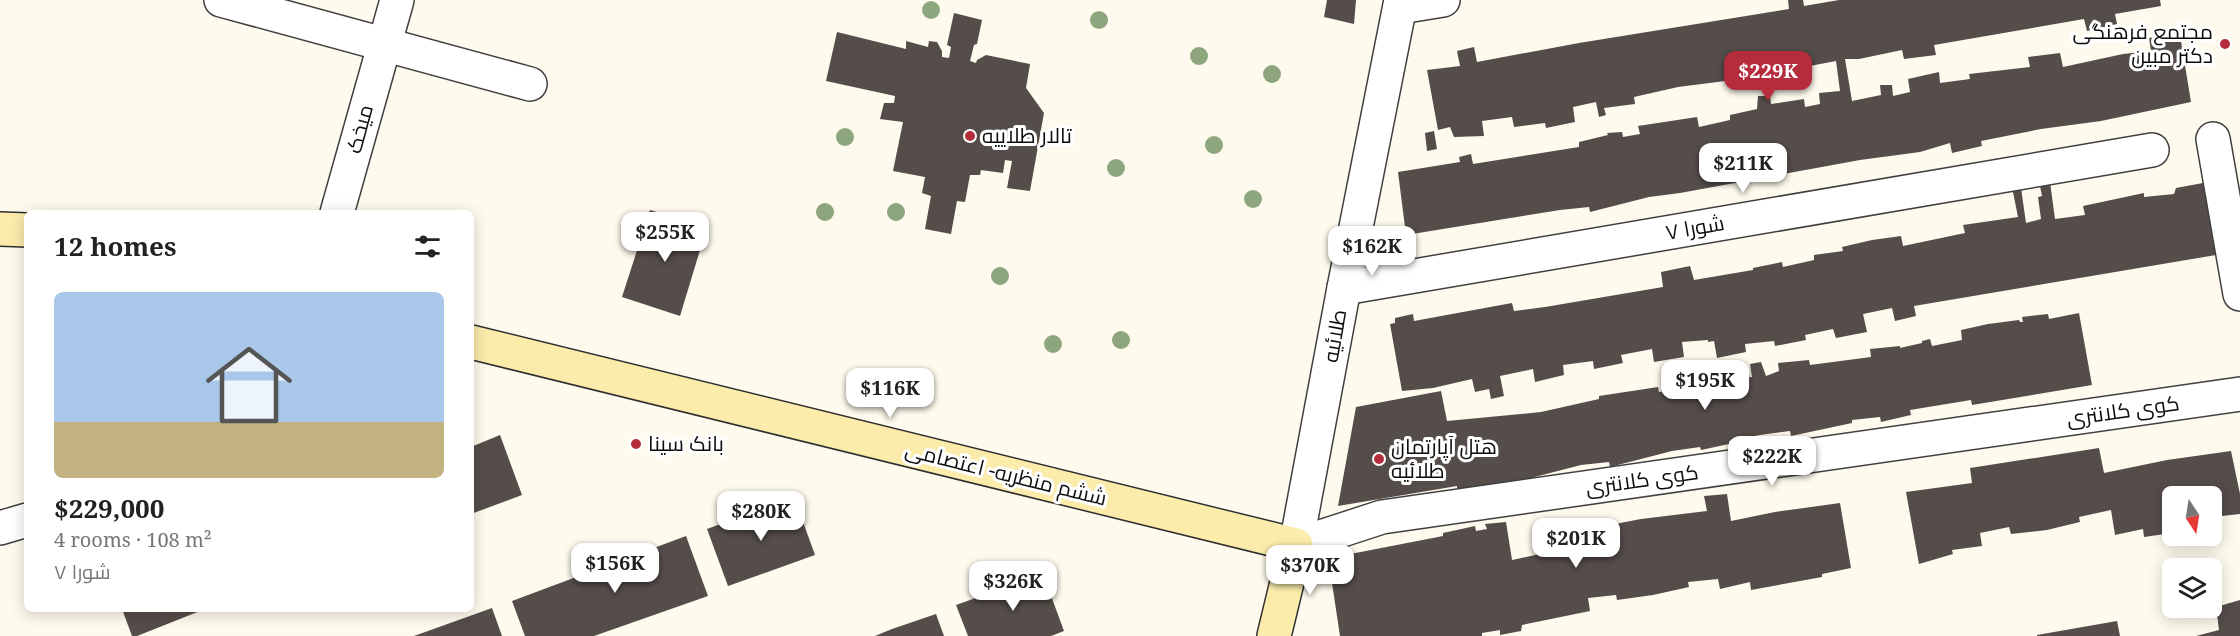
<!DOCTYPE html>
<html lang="en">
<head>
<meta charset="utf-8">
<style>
  :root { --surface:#fff; --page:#f6f6f6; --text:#222; --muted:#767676; --line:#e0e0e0; --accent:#b52c3c }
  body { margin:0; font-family:"Noto Serif",Cairo,serif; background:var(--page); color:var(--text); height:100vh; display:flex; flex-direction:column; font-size:22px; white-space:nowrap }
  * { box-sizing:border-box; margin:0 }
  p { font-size:20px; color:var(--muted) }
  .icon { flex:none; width:33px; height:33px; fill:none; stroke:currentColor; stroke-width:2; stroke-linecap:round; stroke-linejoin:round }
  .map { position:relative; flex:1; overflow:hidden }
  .sheet { position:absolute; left:24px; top:210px; width:450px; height:402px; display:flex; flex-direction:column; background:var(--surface); border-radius:9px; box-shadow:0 3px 15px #0003 }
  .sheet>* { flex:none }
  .needle { width:39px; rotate:168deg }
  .fabs { position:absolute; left:2162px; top:486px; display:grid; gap:12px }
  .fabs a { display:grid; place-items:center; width:60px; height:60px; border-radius:9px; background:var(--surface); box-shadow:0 3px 15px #0003; font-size:30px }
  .price { position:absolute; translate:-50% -51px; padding:0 14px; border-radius:12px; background:#fff; color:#222; font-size:20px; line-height:39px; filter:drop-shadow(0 2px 3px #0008) }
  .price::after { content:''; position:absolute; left:50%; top:36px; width:18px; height:14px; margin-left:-9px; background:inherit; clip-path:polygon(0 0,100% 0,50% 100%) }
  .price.current { background:var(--accent); color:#fff }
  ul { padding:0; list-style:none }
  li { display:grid; align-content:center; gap:12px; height:318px; padding:0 30px }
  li+li { border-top:2px solid var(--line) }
  li span { display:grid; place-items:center; height:186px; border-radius:9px; color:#555 }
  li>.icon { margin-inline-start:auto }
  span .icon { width:108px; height:108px; fill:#fffc; stroke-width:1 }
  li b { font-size:26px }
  h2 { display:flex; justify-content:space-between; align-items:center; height:72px; padding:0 30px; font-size:26px }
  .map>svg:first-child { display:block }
</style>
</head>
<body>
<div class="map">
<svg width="2240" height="636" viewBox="0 0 2240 636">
  <rect width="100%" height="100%" fill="#fefaed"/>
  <g fill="#554d4a">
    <path d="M 1327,0 L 1356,0 L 1354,24 L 1324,17 Z"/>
    <path d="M 1788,0 L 1803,0 L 1804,6 L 1839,0 L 2160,0 L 2161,6 L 2115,14 L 2117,24 L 2087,31 L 2084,19 L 1934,45 L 1936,55 L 1904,59 L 1902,50 L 1859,59 L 1845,59 L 1852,101 L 1881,95 L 1880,85 L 1892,85 L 1893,96 L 1910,92 L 1908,79 L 1939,72 L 1940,83 L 1970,79 L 1969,74 L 2030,67 L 2028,57 L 2060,53 L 2063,67 L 2123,54 L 2151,51 L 2149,38 L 2166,35 L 2166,37 L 2180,35 L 2191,102 L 2101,121 L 2041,129 L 1981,141 L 1982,146 L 1952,153 L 1950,143 L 1920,152 L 1860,160 L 1680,193 L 1649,197 L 1590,212 L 1589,207 L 1560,210 L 1406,235 L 1398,172 L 1460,162 L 1459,157 L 1471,154 L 1473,164 L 1579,147 L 1579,142 L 1608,135 L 1607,133 L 1622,132 L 1623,137 L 1640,134 L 1638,126 L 1697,117 L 1699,127 L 1730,120 L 1730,115 L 1757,109 L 1758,96 L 1770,96 L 1771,104 L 1804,99 L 1805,107 L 1820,104 L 1819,93 L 1840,91 L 1836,61 L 1741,79 L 1678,87 L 1634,97 L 1635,104 L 1604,108 L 1606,115 L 1599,117 L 1596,102 L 1573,107 L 1575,122 L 1546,128 L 1545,123 L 1514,127 L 1512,117 L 1482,121 L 1484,136 L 1454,137 L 1450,127 L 1438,130 L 1427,70 L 1460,66 L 1457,51 L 1474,47 L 1477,62 L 1579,43 L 1789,9 Z"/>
    <path d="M 954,13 L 982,20 L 977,44 L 974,45 L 970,61 L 976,63 L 977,60 L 986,55 L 1030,64 L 1026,88 L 1044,113 L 1030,191 L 1007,188 L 1012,161 L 1005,160 L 1003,173 L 981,170 L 980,175 L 970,175 L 965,202 L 957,201 L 951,234 L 925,229 L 931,196 L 922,193 L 925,177 L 893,171 L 903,122 L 880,119 L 884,103 L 894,103 L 895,96 L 826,81 L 837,32 L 906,49 L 906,41 L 928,47 L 929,41 L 937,42 L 942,51 L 942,57 L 949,58 L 951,47 L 947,45 Z"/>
    <path d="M 1434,131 L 1437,149 L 1427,151 L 1425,133 Z"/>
    <path d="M 2039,181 L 2050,182 L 2055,219 L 2085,215 L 2083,206 L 2144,193 L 2144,197 L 2174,194 L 2176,188 L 2203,183 L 2216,255 L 1914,306 L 1916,316 L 1895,321 L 1892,308 L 1863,314 L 1867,332 L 1836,338 L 1833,329 L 1805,335 L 1806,340 L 1775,346 L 1774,341 L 1745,344 L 1746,352 L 1717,358 L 1714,341 L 1708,342 L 1708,340 L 1682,342 L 1684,357 L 1654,362 L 1652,349 L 1621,355 L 1623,363 L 1594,369 L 1593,361 L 1563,365 L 1564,375 L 1535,382 L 1533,369 L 1500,376 L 1504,396 L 1491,399 L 1489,389 L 1475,392 L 1472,379 L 1433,388 L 1402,391 L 1390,324 L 1395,323 L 1395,318 L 1413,314 L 1414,321 L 1512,303 L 1514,311 L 1545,307 L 1663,287 L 1661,272 L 1690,266 L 1694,280 L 1753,270 L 1753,268 L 1782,262 L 1783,267 L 1814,260 L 1814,255 L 1843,251 L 1842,247 L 1872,240 L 1901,236 L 1903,246 L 1965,233 L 1963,225 L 2018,217 L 2012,187 L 2021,188 L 2026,223 L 2041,219 L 2038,197 L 2042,196 Z"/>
    <path d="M 650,210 L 707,227 L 680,316 L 622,297 Z"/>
    <path d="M 2079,313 L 2092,385 L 1972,405 L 1971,400 L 1910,410 L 1911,415 L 1881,422 L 1880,417 L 1852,420 L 1852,423 L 1791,436 L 1790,431 L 1760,435 L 1729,441 L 1729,444 L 1701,450 L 1700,447 L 1672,451 L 1610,467 L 1609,462 L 1581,465 L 1519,481 L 1457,491 L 1457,486 L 1338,506 L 1356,407 L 1441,391 L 1447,421 L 1541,412 L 1599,399 L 1599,396 L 1658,387 L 1659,392 L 1691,387 L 1690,380 L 1719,376 L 1719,374 L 1732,371 L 1734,378 L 1752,377 L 1750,364 L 1761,362 L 1766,376 L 1779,371 L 1778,363 L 1809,360 L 1810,365 L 1871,357 L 1870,349 L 1900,346 L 1900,348 L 1922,343 L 1922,341 L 1930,339 L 1932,346 L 1962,340 L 1961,330 L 1988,324 L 2019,320 L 2020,322 L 2023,322 L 2022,317 L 2048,314 L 2049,319 Z"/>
    <path d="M 500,435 L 522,495 L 471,514 L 471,447 Z"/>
    <path d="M 2099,448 L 2104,473 L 2167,460 L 2231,451 L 2240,494 L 2240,514 L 2212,517 L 2214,525 L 2211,525 L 2211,496 L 2172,496 L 2172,533 L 2144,537 L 2143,529 L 2115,535 L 2111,510 L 2079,517 L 2080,522 L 2047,530 L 2011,534 L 2009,527 L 1980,533 L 1982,546 L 1952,550 L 1953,554 L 1919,564 L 1906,492 L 1972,483 L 1970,468 Z"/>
    <path d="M 1727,494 L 1731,521 L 1775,512 L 1840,503 L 1851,568 L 1822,574 L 1822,577 L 1751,590 L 1750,582 L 1720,589 L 1718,579 L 1688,582 L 1689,587 L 1653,595 L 1617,600 L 1616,595 L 1588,598 L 1590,611 L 1522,625 L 1521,631 L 1500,635 L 1500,630 L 1482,633 L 1482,636 L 1340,636 L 1332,583 L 1335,557 L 1443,536 L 1443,533 L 1475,526 L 1476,531 L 1487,529 L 1485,524 L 1506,522 L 1512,560 L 1540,554 L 1537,539 L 1641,519 L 1707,511 L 1704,496 Z"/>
    <path d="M 794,497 L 815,555 L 728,586 L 707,529 Z"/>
    <path d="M 686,536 L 708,596 L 594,636 L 525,636 L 512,601 Z"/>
    <path d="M 1043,574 L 1064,631 L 1051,636 L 968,636 L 956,605 Z"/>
    <path d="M 2240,600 L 2240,636 L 2196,636 L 2219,630 L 2216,607 Z"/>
    <path d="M 492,608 L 502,636 L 414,636 Z"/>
    <path d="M 122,609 L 205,609 L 137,636 L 132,636 Z"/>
    <path d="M 936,614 L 944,636 L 875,636 L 892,629 Z"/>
    <path d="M 2117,621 L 2120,636 L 2037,636 L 2037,635 Z"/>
  </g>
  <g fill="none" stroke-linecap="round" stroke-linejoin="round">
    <defs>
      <g id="minor">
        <path d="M 221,0 L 530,84"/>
        <path d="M 1401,0 L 1344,288 L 1296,545 L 1382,517 L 2240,394"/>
        <path d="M 1400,7 L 1443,0"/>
        <path d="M 2213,139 L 2240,294"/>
        <path d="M 337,213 L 397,0"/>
        <path d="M 1344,288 L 2152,150"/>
        <path d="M 0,528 L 27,520"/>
      </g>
      <g id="secondary">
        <path d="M 0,229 L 27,230"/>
        <path d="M 471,342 L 1296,545 L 1274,636"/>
      </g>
    </defs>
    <use href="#minor" stroke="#404040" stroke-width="36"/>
    <use href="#secondary" stroke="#2f2f2f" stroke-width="36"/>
    <use href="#minor" stroke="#fff" stroke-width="33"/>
    <use href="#secondary" stroke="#fbecac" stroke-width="33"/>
  </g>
  <g fill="#8ea67d">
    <circle cx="931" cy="10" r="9"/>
    <circle cx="1099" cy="20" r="9"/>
    <circle cx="1199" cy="56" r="9"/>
    <circle cx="1272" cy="74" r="9"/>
    <circle cx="845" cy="137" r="9"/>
    <circle cx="1214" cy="145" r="9"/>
    <circle cx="1116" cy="168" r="9"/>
    <circle cx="1253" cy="199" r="9"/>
    <circle cx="825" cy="212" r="9"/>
    <circle cx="896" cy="212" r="9"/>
    <circle cx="1000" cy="276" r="9"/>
    <circle cx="1121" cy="340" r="9"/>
    <circle cx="1053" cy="344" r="9"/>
  </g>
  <g fill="#b52c3c" stroke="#fff" stroke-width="2">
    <circle cx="2225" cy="44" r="6"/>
    <circle cx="970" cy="136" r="6"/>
    <circle cx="636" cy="444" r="6"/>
    <circle cx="1379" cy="459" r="6"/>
  </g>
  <g text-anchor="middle" stroke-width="6" stroke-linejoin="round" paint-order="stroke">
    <g font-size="21" fill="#0d0d0d" stroke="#fff" text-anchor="start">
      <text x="2213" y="39" text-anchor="end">مجتمع فرهنگی<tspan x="2213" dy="24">دکتر مبین</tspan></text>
      <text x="982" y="143">تالار طلاییه</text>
      <text x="648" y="451">بانک سینا</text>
      <text x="1391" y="454">هتل آپارتمان<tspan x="1391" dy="24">طلائیه</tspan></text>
    </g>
    <g font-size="21" fill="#0d0d0d" stroke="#fff">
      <text transform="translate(360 129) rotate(-75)" y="7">میخک</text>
      <text transform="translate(1695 228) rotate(-10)" y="7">شورا ۷</text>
      <text transform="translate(1335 336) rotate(-80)" y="7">طلائیه</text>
      <text transform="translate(2123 411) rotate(-8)" y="7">کوی کلانتری</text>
      <text transform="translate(1006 474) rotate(14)" y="7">ششم منظریه- اعتصامی</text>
      <text transform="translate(1642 480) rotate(-8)" y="7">کوی کلانتری</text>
    </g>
  </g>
</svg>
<div class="fabs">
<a><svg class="needle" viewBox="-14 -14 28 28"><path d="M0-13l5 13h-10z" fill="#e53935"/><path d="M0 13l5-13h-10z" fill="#767676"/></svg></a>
<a><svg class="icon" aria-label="layers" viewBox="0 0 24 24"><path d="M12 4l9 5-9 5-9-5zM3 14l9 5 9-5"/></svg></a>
</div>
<b class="price current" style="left:1768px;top:102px">$229K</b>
<b class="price" style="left:1743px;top:194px">$211K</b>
<b class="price" style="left:665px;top:263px">$255K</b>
<b class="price" style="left:1372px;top:277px">$162K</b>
<b class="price" style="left:1705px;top:411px">$195K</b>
<b class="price" style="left:890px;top:419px">$116K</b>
<b class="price" style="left:1772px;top:487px">$222K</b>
<b class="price" style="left:761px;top:542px">$280K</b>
<b class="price" style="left:1576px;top:569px">$201K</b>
<b class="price" style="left:615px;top:594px">$156K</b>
<b class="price" style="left:1310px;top:596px">$370K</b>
<b class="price" style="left:1013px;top:612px">$326K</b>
<section class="sheet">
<h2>12 homes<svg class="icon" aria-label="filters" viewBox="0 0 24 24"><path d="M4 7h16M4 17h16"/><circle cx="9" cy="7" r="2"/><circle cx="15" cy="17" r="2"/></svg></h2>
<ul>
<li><span style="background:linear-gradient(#a9c7e8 70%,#c2b280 0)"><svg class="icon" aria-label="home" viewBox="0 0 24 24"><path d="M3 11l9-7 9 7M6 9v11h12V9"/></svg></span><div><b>$229,000</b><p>4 rooms · 108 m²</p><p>شورا ۷</p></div></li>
</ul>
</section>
</div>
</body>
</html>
